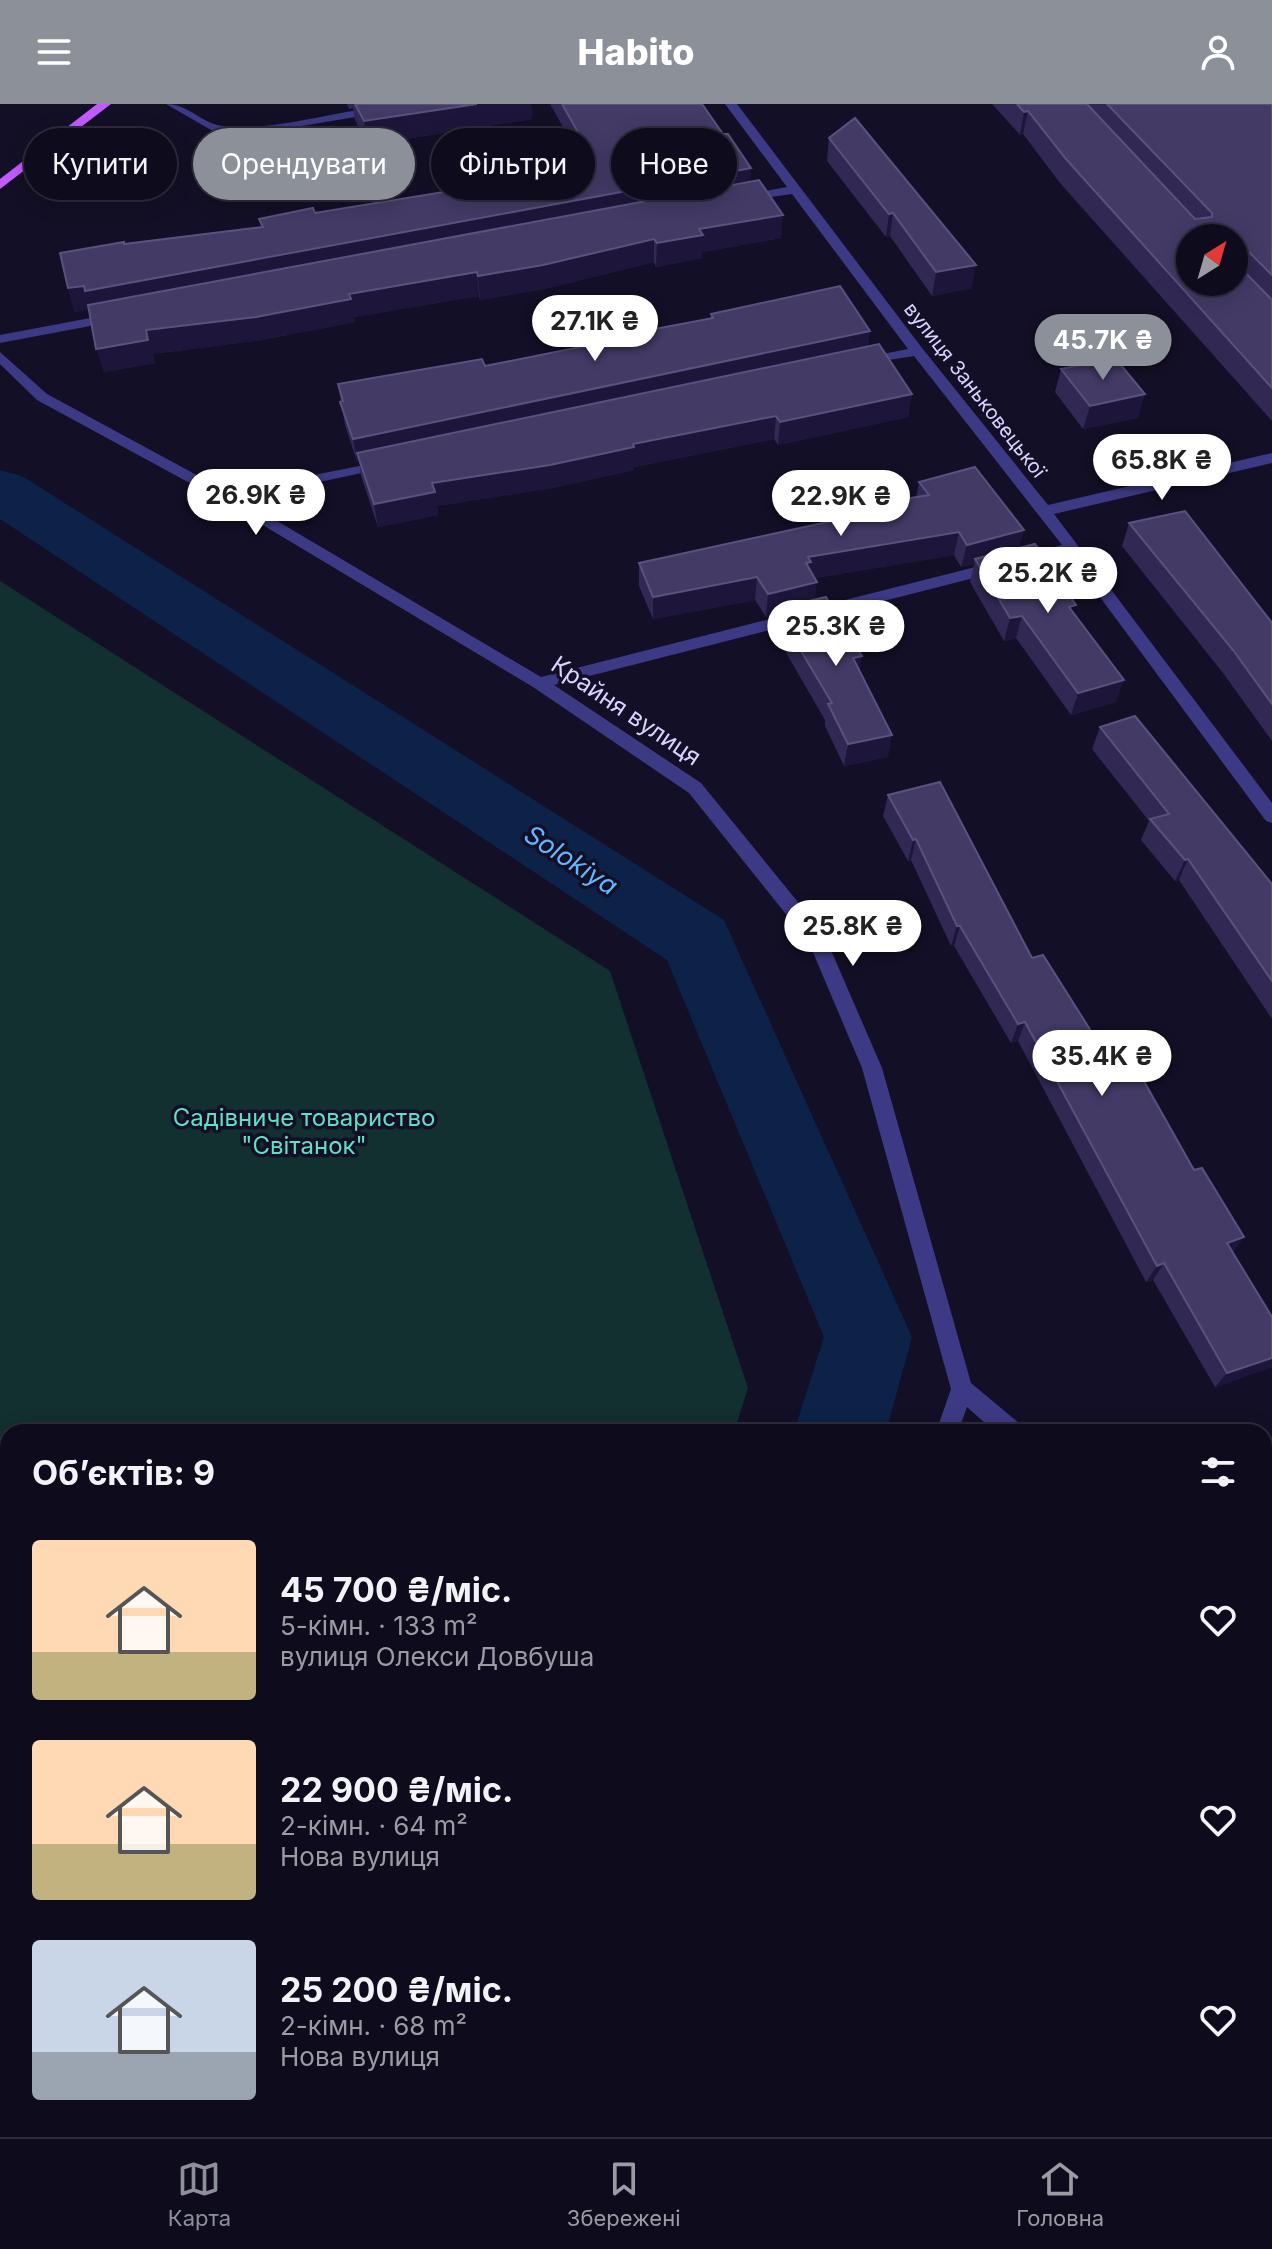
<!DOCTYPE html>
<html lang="uk">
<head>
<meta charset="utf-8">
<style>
  :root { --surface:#0e0b1c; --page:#171425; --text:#f1f3f6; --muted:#9b9ba3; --line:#2e2b3b; --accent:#8c9099 }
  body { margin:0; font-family:Inter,sans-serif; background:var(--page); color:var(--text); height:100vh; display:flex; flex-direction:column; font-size:30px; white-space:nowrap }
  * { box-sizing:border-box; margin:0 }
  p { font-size:26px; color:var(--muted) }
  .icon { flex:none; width:44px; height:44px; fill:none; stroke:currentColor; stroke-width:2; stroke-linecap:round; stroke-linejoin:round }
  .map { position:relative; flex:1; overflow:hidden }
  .panel { position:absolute; left:0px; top:1320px; width:1272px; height:714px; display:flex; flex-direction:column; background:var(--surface); border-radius:24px 24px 0 0; box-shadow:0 4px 20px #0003,0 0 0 2px var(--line) }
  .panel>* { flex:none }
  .hud { position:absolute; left:24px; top:24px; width:800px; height:72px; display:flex; gap:16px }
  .needle { width:52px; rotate:37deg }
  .tools { position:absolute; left:1176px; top:120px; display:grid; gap:16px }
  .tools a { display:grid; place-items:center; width:72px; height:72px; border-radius:50%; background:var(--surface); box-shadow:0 4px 20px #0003,0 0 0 2px var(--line); font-size:40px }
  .price { position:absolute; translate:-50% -68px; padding:0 18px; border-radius:28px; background:#fff; color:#222; font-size:26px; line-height:52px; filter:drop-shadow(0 2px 4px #0008) }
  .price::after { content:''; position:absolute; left:50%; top:48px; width:24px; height:18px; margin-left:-12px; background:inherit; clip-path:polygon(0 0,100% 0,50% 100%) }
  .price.on { background:var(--accent); color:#fff }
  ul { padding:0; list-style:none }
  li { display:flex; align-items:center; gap:24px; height:200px; padding:0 32px }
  li span { display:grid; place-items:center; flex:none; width:224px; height:160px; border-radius:8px; color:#555 }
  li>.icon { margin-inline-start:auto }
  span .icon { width:96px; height:96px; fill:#fffc; stroke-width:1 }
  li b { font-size:34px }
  h2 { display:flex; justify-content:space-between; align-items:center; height:96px; padding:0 32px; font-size:34px }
  .pill { padding:0 28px; border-radius:36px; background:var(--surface); box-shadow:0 4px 20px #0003,0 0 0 2px var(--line); font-size:28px; line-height:72px }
  .pill.on { background:var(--accent); color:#fff }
  header { display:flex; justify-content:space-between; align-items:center; height:104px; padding:0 32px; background:var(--accent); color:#fff; font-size:36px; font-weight:800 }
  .tabs { display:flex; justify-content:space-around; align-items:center; height:112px; border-top:2px solid var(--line); background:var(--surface); font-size:22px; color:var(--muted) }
  .tabs a { display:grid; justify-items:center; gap:4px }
  .tabs .on { color:var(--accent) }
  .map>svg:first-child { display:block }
</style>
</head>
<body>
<header><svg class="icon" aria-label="menu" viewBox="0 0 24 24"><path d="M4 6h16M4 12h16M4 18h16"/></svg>Habito<svg class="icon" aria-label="person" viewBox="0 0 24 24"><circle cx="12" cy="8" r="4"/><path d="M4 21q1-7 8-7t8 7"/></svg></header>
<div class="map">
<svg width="1272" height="2033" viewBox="0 0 1272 2033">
  <rect width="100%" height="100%" fill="#130f26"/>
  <path fill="#12302f" d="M 0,477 L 610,867 L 748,1284 L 734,1328 L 8,1328 L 8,2026 L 506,2026 L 504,2033 L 0,2033 Z"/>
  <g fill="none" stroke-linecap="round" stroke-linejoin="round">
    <g fill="#0c2248" fill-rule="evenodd">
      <path d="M 0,366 L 22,372 L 724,816 L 912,1233 L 886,1328 L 794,1328 L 824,1233 L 667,856 L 0,415 Z"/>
      <path d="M 580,2026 L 694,2026 L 692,2033 L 578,2033 Z"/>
    </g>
    <g fill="#3d3a85" fill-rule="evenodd">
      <path d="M 0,1448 L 8,1452 L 8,1479 L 0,1475 Z"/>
      <path d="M 1264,1738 L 1272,1741 L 1272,1781 L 1264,1778 Z"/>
    </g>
    <g fill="#3d3a85" fill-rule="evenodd">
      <path d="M 166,0 C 189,0 202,20 223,22 C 279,29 354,0 415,0 L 409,4 L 266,28 L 218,30 Z"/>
      <path d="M 725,0 L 737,0 L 922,244 L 1048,401 L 1272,349 L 1272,359 L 1054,410 L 1272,699 L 1272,719 L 1266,717 L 1068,450 L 554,581 L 701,679 L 824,830 L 882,964 L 971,1279 L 1020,1320 L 1023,1328 L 995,1328 L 967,1303 L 958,1328 L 936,1328 L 951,1285 L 862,964 L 809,839 L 689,689 L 533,583 L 221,396 L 37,296 L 0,260 L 0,248 L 47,290 L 228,388 L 390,356 L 392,359 L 385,364 L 240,395 L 541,573 L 1062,441 L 914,252 L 857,261 L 857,255 L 908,245 L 792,90 L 737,98 L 737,92 L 787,83 Z"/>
      <path d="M 117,209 L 124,213 L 122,216 L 0,239 L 0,231 Z"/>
      <path d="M 1264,1490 L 1272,1493 L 1272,1517 L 1264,1514 Z"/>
      <path d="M 749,2026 L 777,2026 L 776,2033 L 748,2033 Z"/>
    </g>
    <path fill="#c25bff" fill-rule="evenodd" d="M 97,0 L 111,0 L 0,85 L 0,75 Z"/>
  </g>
  <g fill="#312854">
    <path d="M 347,0 L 531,0 L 532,15 L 367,41 L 355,16 L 353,4 L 349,5 Z"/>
    <path d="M 550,0 L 702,0 L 723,30 L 751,64 L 750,78 L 781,134 L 702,148 L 702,154 L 656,163 L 654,158 L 544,185 L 480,196 L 479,192 L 354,213 L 355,218 L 261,236 L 152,250 L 155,259 L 104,268 L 88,205 L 75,208 L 68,184 L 124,140 L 261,123 L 259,115 L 315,109 L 443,88 L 443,84 L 585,62 Z"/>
    <path d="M 992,0 L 1272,0 L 1272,317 L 1060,79 L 1023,30 L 1020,31 Z"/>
    <path d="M 829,34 L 972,184 L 932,192 L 890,132 L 886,133 L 827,57 Z"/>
    <path d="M 711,210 L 868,242 L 912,290 L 908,313 L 778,341 L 774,335 L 634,363 L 634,366 L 552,384 L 437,402 L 438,411 L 378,423 L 361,372 L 359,357 L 357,358 L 345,321 L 338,280 L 485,262 L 618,236 L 618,232 L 711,214 Z"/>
    <path d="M 1061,265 L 1138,314 L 1083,325 L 1055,288 Z"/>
    <path d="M 919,378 L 1020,444 L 1074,509 L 1116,598 L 1071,611 L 1016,534 L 1004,537 L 970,478 L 974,460 L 961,463 L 954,451 L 815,474 L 815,496 L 860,567 L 888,653 L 844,662 L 825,622 L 825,616 L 774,528 L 776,510 L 766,513 L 755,496 L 653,515 L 639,482 L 639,459 L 835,416 L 837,406 L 916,394 Z"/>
    <path d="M 1129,419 L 1272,519 L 1272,637 L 1223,569 L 1122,442 Z"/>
    <path d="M 1100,623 L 1272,780 L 1272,915 L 1179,776 L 1175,777 L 1141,736 L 1149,717 L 1092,645 Z"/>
    <path d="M 888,691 L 1032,854 L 1108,954 L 1233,1148 L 1272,1263 L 1215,1283 L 1153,1176 L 1146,1178 L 1018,937 L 1011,939 L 954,842 L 951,842 L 911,756 L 908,757 L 883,712 Z"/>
  </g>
  <g fill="#1d163a">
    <path d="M 477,0 L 531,0 L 532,15 L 367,41 L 364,17 Z"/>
    <path d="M 1028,7 L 1023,30 L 1020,31 L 1024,8 Z"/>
    <path d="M 751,64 L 750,87 L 90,205 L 75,208 L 68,184 Z"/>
    <path d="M 893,109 L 890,132 L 886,133 L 889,110 Z"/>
    <path d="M 783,111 L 781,134 L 702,148 L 702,154 L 656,163 L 657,139 L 699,125 Z"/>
    <path d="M 654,135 L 654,158 L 544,185 L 480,196 L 478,172 Z"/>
    <path d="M 976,161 L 972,184 L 932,192 L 936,168 Z"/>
    <path d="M 477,168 L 479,192 L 354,213 L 355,218 L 261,236 L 152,250 L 155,259 L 104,268 L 96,245 L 146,226 Z"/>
    <path d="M 870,227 L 867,251 L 357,349 L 359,357 L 357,358 L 353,335 Z"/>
    <path d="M 912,290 L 908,313 L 778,341 L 780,318 Z"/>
    <path d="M 1145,290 L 1138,314 L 1083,325 L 1090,302 Z"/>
    <path d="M 776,312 L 774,335 L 634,363 L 634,366 L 552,384 L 437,402 L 438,411 L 378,423 L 374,400 L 432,379 Z"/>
    <path d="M 1024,426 L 1018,449 L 975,455 L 974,460 L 961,463 L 967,441 Z"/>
    <path d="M 959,428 L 954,451 L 809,475 L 817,478 L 814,501 L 776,505 L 776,510 L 766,513 L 768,490 L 806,459 L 808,453 Z"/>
    <path d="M 757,473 L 755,496 L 653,515 L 653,493 Z"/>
    <path d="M 1022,512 L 1016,534 L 1004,537 L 1010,514 Z"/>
    <path d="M 862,552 L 859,574 L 853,554 Z"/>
    <path d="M 1124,576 L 1116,598 L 1071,611 L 1078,589 Z"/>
    <path d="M 892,631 L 888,653 L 844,662 L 848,640 Z"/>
    <path d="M 916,735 L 911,756 L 908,757 L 913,736 Z"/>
    <path d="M 1188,755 L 1179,776 L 1175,777 L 1185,756 Z"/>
    <path d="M 957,822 L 960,822 L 954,842 L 951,842 Z"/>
    <path d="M 1025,918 L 1018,937 L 1011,939 L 1018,920 Z"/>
    <path d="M 1244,1133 L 1232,1150 L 1227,1139 Z"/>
    <path d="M 1164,1159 L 1153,1176 L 1146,1178 L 1157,1162 Z"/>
    <path d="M 1272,1254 L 1272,1263 L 1215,1283 L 1227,1269 Z"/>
  </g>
  <g fill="#433a66" stroke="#5a527e" stroke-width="2" fill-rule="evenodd">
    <path d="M 355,0 L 477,0 L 364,17 Z"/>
    <path d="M 562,0 L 702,0 L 723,30 L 728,30 L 751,64 L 85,187 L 84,182 L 68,184 L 60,149 L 124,138 L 124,140 L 263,123 L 259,115 L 313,104 L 315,109 L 444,88 L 443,84 L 596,60 Z"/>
    <path d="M 1017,0 L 1087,0 L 1195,115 L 1212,113 L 1212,109 L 1107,0 L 1272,0 L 1272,171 L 1249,148 L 1242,146 L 1235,158 L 1272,196 L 1272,284 L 1066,55 L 1028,7 L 1024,8 ZM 1190,134 L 1234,134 L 1234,178 L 1190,178 Z"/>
    <path d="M 855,14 L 976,161 L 936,168 L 893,109 L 889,110 L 829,34 Z"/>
    <path d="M 759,76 L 783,111 L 699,125 L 703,131 L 657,139 L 654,135 L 543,161 L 478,172 L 477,168 L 349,190 L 351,195 L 256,213 L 146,226 L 148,236 L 96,245 L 88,201 Z"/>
    <path d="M 840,182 L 870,227 L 353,335 L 340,298 L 343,297 L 338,280 L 482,255 L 485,262 L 620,235 L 618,232 L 713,214 L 711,210 Z"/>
    <path d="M 879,240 L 912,290 L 780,318 L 776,312 L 633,340 L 634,343 L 550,361 L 432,379 L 435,388 L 374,400 L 357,349 Z"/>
    <path d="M 1115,254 L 1145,290 L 1090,302 L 1061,265 Z"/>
    <path d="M 975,363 L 1024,426 L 967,441 L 959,428 L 808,453 L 811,458 L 806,459 L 817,478 L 768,490 L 757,473 L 653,493 L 639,459 L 841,415 L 837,406 L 929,391 L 919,378 Z"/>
    <path d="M 1185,407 L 1272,519 L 1272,600 L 1233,546 L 1129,419 Z"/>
    <path d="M 1035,440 L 1076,501 L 1069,503 L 1124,576 L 1078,589 L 1022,512 L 1010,514 L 975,455 Z"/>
    <path d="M 826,493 L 862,552 L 853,554 L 892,631 L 848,640 L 828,600 L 832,599 L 776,505 Z"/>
    <path d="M 1135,612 L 1272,780 L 1272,877 L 1188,755 L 1185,756 L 1150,715 L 1169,710 L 1100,623 Z"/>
    <path d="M 940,678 L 1032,854 L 1043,851 L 1108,954 L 1128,949 L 1194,1066 L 1202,1064 L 1244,1133 L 1227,1139 L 1272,1213 L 1272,1254 L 1227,1269 L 1164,1159 L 1157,1162 L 1025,918 L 1018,920 L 960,822 L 957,822 L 916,735 L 913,736 L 888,691 Z"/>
  </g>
  <g text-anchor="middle" stroke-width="7" stroke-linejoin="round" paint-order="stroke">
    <g font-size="20" fill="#d9d4ff" stroke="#130f26">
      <text transform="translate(975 286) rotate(52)" y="7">вулиця Заньковецької</text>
    </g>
    <g font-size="24" fill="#d9d4ff" stroke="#130f26">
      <text transform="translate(626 607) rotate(34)" y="8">Крайня вулиця</text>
    </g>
    <g font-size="24" fill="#5fe0c0" stroke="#130f26">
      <text x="304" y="1022">Садівниче товариство<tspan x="304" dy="28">"Світанок"</tspan></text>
    </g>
    <g font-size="26" font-style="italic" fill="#62b6ff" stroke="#130f26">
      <text transform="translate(571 756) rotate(33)" y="9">Solokiya</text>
    </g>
  </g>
</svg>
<div class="tools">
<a><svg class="needle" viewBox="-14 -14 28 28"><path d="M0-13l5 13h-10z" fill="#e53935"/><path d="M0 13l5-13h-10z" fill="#9b9ba3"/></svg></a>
</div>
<b class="price" style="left:595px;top:259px">27.1K ₴</b>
<b class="price on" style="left:1103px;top:278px">45.7K ₴</b>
<b class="price" style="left:1162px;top:398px">65.8K ₴</b>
<b class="price" style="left:256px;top:433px">26.9K ₴</b>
<b class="price" style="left:841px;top:434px">22.9K ₴</b>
<b class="price" style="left:1048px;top:511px">25.2K ₴</b>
<b class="price" style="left:836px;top:564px">25.3K ₴</b>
<b class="price" style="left:853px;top:864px">25.8K ₴</b>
<b class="price" style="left:1102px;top:994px">35.4K ₴</b>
<div class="hud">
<a class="pill">Купити</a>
<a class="pill on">Орендувати</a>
<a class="pill">Фільтри</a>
<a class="pill">Нове</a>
</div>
<section class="panel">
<h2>Об’єктів: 9<svg class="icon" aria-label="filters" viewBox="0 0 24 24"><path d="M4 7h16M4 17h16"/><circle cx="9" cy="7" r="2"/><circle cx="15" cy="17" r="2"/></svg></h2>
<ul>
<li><span style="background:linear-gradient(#ffd9b3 70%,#c2b280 0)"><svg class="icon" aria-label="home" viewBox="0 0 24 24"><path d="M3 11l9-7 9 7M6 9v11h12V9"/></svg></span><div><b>45 700 ₴/міс.</b><p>5-кімн. · 133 m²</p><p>вулиця Олекси Довбуша</p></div><svg class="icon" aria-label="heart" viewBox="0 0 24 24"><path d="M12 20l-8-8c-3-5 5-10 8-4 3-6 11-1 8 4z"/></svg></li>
<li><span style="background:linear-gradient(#ffd9b3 65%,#c2b280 0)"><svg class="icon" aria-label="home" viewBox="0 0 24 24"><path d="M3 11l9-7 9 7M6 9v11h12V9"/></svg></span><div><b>22 900 ₴/міс.</b><p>2-кімн. · 64 m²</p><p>Нова вулиця</p></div><svg class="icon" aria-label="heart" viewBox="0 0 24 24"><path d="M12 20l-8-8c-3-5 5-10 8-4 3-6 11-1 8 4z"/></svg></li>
<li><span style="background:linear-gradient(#c9d6e8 70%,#9aa5b1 0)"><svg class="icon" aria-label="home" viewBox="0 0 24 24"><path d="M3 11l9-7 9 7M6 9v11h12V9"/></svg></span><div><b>25 200 ₴/міс.</b><p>2-кімн. · 68 m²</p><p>Нова вулиця</p></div><svg class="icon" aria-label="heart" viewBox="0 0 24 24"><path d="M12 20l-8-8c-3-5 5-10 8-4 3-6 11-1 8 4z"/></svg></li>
</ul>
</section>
</div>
<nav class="tabs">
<a class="on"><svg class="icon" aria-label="map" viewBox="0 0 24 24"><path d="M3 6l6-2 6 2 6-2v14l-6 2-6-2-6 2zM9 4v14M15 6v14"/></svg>Карта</a>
<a><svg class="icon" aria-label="saved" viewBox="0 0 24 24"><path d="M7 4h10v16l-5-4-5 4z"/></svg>Збережені</a>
<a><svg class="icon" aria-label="home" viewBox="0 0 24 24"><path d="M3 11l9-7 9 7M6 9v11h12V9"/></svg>Головна</a>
</nav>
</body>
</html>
